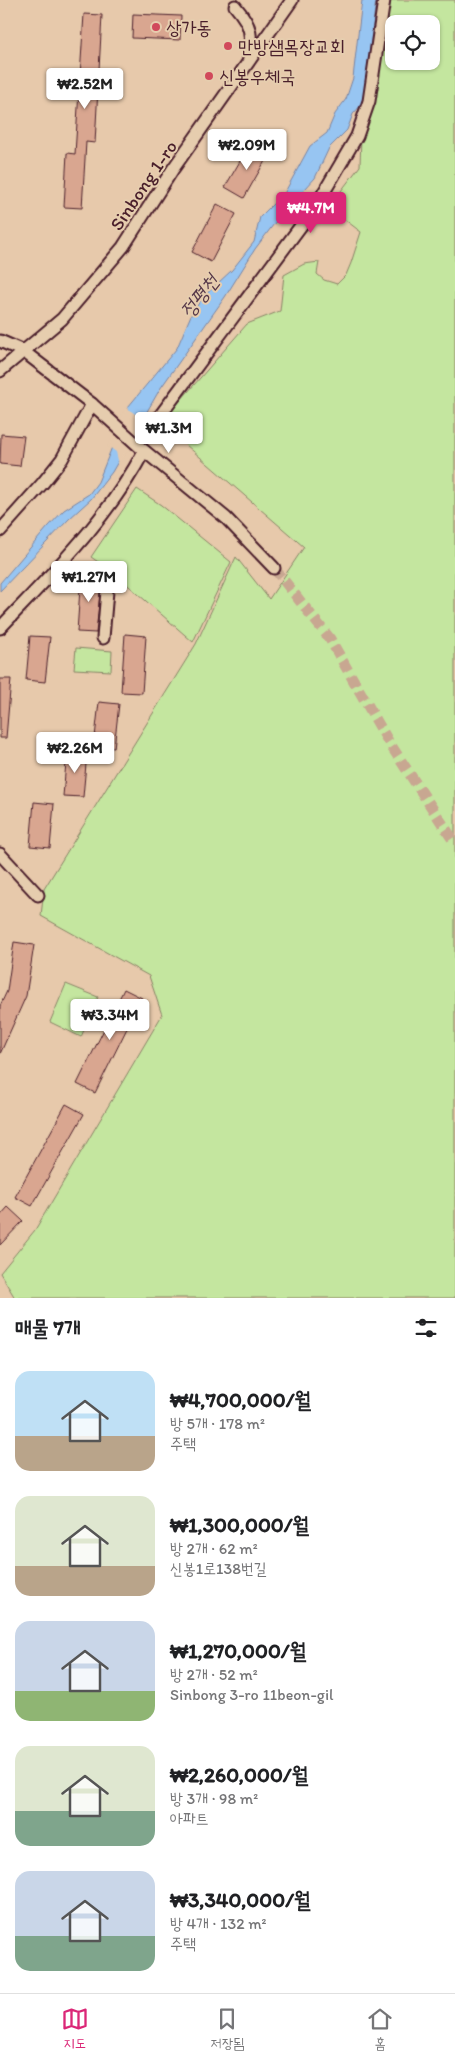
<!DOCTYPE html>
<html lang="ko">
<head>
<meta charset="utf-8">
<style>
  :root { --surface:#fff; --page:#f6f6f6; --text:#202124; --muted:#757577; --line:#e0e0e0; --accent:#db2777 }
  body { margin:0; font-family:Itim,"Poor Story",sans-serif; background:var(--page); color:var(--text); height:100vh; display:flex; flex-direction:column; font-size:19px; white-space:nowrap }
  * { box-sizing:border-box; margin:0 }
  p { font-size:16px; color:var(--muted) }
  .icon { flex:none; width:28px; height:28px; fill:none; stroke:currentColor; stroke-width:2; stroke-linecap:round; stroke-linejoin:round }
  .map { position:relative; height:1298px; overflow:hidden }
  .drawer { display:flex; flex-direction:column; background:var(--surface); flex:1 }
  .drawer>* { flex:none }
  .tools { position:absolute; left:385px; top:15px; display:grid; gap:10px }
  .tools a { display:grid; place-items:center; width:55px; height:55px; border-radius:10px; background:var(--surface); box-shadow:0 1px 4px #0004; font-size:25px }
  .price { position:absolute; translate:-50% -42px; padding:0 11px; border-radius:5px; background:#fff; color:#222; font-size:16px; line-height:32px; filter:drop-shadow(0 1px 2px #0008) }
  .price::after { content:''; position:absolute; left:50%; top:30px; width:15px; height:11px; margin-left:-8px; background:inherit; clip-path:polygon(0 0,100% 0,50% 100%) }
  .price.current { background:var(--accent); color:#fff }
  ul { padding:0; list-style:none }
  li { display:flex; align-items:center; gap:15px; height:125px; padding:0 15px }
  li span { display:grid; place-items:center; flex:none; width:140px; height:100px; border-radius:15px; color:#555 }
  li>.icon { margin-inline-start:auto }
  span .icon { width:60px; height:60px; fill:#fffc; stroke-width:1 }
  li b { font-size:21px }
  h2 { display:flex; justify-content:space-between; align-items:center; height:60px; padding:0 15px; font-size:21px }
  .tabs { display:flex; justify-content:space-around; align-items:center; height:70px; border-top:1px solid var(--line); background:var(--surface); font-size:14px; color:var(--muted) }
  .tabs a { display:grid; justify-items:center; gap:2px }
  .tabs .current { color:var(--accent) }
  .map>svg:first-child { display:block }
</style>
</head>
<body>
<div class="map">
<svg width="455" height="1298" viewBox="0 0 455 1298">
  <rect width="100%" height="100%" fill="#e7c9ab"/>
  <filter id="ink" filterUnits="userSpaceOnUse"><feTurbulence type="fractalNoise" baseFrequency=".02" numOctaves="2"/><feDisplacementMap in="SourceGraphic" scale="10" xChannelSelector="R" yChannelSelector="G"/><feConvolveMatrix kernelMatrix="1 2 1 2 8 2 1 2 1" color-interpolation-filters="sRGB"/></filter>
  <g filter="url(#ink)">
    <g fill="#c4e69f" stroke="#878265" fill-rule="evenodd">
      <path d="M 388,0 L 455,0 L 455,1298 L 15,1298 L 0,1273 L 35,1230 L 162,1015 L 149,976 L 41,916 L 44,889 L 196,644 L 236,557 L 269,599 L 304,547 L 171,432 L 167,416 L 247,324 L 280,311 L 284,275 L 304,264 L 319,262 L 317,274 L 324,280 L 337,284 L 346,275 L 351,263 L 361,232 L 340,216 L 341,191 L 360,166 L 361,137 ZM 394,24 L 431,24 L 431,61 L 394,61 Z"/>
      <path d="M 137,489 L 161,505 L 231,562 L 193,642 L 114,573 L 91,557 Z"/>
      <path d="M 76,648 L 112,651 L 111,671 L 74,669 Z"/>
      <path d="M 66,984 L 98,997 L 81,1037 L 50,1022 Z"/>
    </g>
    <path fill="#97c5f2" stroke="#7883a2" d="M 362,0 L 376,0 L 363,103 L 353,114 L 347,130 L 329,148 L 315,178 L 277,220 L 255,249 L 225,297 L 160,389 L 112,472 L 91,499 L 69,519 L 0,591 L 0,583 L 48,527 L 64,510 L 89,494 L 98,482 L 128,407 L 177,348 L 191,315 L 203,297 L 232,270 L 254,242 L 260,217 L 285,192 L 310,146 L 327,133 L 335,114 L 346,99 L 353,78 Z"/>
    <path fill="#e7c9ab" d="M 126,407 L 144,421 L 119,464 L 116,452 L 108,446 L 116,434 Z"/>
    <g fill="#d9a690" stroke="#4a1f2b">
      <path d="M 84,14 L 102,15 L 95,143 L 86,142 L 82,208 L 64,207 L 67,153 L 75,154 Z"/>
      <path d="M 133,14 L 181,16 L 180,40 L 132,38 Z"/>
      <path d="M 250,144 L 269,154 L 244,198 L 225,187 Z"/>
      <path d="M 217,204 L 236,214 L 211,262 L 192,252 Z"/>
      <path d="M 1,434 L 24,436 L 20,466 L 0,464 Z"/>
      <path d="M 81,574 L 102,576 L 96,633 L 77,632 Z"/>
      <path d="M 125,634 L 146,636 L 142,693 L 121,692 Z"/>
      <path d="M 30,636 L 50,637 L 45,682 L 26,680 Z"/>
      <path d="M 0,679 L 11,679 L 6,738 L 0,738 Z"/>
      <path d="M 99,702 L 119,704 L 114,748 L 94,746 Z"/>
      <path d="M 67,752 L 87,753 L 83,797 L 63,796 Z"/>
      <path d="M 34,802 L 54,804 L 50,848 L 30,846 Z"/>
      <path d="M 14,942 L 34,945 L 26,996 L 0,1054 L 0,1006 L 7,991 Z"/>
      <path d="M 124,989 L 142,998 L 95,1093 L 77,1084 Z"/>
      <path d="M 66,1104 L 84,1114 L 32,1206 L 15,1197 Z"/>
      <path d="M 8,1207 L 23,1221 L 0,1245 L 0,1216 Z"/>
    </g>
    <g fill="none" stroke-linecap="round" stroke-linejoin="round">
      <path stroke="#c8a791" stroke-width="11" stroke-dasharray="11 5.5" stroke-linecap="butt" d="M 274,568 L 330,639 L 388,741 L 455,843"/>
      <defs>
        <g id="minor">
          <path d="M 235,6 C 252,26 252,34 249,59"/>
          <path d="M 0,341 L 23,351 L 92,404 L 142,449 L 226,518 L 274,568"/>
          <path d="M 0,371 L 62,319 L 123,247 L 173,169 L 292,0"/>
          <path d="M 151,428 L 317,204 L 357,136 L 369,101 L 384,0"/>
          <path d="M 0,531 L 42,484 L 62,459 L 92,404"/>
          <path d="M 0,628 C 53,572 108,519 144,451"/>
          <path d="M 103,638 L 107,591"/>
          <path d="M 0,854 L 38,895"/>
        </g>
      </defs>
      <use href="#minor" stroke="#4a1f2b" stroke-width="15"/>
      <use href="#minor" stroke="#e6cdae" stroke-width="11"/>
    </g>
  </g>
  <g fill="#d1495b" stroke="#e6cdae" stroke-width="2">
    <circle cx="156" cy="27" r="5"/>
    <circle cx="228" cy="46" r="5"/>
    <circle cx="209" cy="76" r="5"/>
  </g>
  <g text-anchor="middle" stroke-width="4" stroke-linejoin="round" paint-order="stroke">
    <g font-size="19" fill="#4a1f2b" stroke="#e6cdae" text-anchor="start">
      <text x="166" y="34">상가동</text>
      <text x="238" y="53">만방샘목장교회</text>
      <text x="219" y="83">신봉우체국</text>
    </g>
    <g font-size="19" fill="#4a1f2b" stroke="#e6cdae">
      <text transform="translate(143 185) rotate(-56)" y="7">Sinbong 1-ro</text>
    </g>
    <g font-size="20" font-style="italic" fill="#563849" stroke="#e6cdae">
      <text transform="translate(199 296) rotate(-52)" y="7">정평천</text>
    </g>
  </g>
</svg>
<div class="tools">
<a><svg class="icon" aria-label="locate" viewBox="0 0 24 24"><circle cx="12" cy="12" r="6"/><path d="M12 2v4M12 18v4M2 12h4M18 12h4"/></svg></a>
</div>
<b class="price" style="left:85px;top:110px">₩2.52M</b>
<b class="price" style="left:247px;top:171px">₩2.09M</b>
<b class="price current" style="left:311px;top:234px">₩4.7M</b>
<b class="price" style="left:169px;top:454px">₩1.3M</b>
<b class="price" style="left:89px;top:603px">₩1.27M</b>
<b class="price" style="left:75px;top:774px">₩2.26M</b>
<b class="price" style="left:110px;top:1041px">₩3.34M</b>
</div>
<section class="drawer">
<h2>매물 7개<svg class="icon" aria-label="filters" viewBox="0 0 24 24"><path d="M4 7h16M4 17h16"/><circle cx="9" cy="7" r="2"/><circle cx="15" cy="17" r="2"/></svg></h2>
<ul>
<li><span style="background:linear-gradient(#bfe0f5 65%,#b9a48a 0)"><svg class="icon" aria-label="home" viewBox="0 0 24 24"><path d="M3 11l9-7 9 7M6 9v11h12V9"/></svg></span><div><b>₩4,700,000/월</b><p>방 5개 · 178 m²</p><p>주택</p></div></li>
<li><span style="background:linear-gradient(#dfe7d0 70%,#b9a48a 0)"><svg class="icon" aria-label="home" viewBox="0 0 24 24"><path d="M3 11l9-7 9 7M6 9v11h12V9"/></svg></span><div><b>₩1,300,000/월</b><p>방 2개 · 62 m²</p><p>신봉1로138번길</p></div></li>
<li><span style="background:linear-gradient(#c9d6e8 70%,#8fb573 0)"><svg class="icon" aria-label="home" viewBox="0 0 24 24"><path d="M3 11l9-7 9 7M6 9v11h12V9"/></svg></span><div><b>₩1,270,000/월</b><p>방 2개 · 52 m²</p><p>Sinbong 3-ro 11beon-gil</p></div></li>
<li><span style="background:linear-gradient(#dfe7d0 65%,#7fa58c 0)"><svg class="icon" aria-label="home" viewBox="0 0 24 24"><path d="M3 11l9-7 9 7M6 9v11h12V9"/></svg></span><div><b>₩2,260,000/월</b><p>방 3개 · 98 m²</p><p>아파트</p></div></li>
<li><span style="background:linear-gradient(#c9d6e8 65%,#7fa58c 0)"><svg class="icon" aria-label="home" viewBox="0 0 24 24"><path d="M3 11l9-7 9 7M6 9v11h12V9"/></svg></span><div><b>₩3,340,000/월</b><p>방 4개 · 132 m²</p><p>주택</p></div></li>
</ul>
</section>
<nav class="tabs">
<a class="current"><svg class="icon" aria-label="map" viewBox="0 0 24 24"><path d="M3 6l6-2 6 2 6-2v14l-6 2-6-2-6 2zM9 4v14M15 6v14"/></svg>지도</a>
<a><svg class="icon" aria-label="saved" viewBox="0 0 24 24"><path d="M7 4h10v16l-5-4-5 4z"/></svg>저장됨</a>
<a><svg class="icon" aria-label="home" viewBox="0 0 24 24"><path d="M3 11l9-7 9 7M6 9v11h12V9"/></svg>홈</a>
</nav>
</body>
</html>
